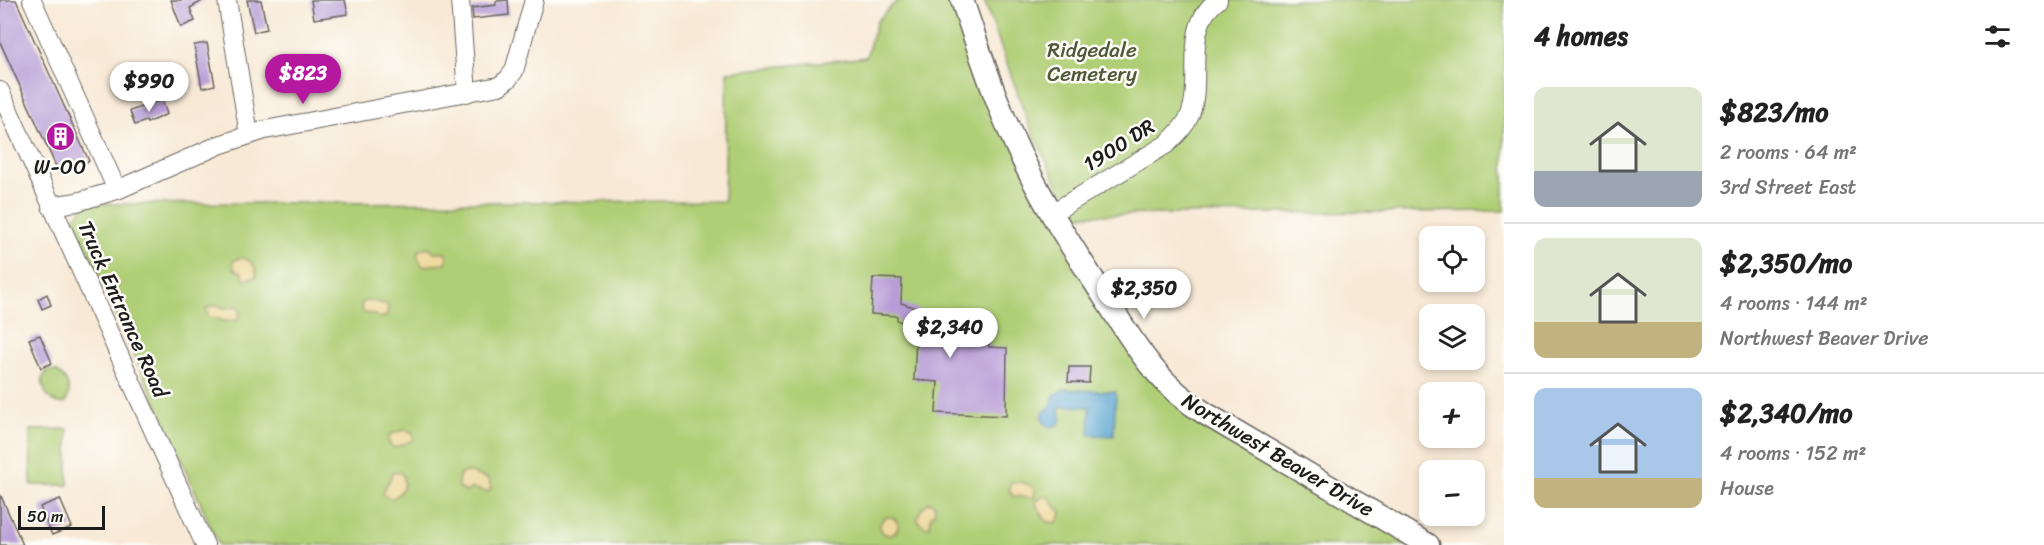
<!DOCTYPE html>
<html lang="en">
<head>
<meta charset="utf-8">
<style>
  :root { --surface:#fff; --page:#f2f2f2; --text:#222; --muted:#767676; --line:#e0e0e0; --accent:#b5179e }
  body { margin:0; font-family:Sriracha,sans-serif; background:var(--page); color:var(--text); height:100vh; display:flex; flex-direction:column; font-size:22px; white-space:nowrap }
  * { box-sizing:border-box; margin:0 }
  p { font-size:20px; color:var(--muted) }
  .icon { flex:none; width:33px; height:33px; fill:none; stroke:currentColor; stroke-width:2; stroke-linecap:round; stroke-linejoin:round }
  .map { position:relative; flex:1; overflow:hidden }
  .sheet { display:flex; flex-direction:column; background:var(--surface); width:540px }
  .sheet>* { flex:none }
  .tools { position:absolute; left:1419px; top:226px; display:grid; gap:12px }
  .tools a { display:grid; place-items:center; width:66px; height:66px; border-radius:12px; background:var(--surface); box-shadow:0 3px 9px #0003; font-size:30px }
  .scale { position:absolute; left:18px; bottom:15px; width:87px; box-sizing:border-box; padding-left:6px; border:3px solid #1c1c1c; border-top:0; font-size:16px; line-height:21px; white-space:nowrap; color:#1c1c1c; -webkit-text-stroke:4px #fdfcf7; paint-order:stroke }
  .price { position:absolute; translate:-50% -51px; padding:0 14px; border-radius:21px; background:#fff; color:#222; font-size:20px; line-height:39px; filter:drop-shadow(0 2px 3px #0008) }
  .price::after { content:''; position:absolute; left:50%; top:36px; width:18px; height:14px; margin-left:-9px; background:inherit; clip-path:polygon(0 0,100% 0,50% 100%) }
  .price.on { background:var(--accent); color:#fff }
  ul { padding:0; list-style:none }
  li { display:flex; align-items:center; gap:18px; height:150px; padding:0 30px }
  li+li { border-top:2px solid var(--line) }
  li span { display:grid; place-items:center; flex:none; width:168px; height:120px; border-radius:12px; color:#555 }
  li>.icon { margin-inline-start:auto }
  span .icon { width:72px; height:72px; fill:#fffc; stroke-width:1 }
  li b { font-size:26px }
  h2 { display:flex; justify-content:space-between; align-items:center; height:72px; padding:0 30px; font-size:26px }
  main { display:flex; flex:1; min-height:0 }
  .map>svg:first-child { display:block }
</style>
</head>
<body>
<main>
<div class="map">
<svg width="1504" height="545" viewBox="0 0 1504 545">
  <rect width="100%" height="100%" fill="#fdfcf7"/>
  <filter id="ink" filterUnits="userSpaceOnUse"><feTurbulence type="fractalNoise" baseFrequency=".0167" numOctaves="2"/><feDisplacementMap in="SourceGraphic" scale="12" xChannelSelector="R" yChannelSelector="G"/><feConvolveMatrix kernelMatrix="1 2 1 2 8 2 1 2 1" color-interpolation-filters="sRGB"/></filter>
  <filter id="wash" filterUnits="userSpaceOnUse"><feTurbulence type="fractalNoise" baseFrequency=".008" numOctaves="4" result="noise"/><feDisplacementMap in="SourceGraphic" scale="24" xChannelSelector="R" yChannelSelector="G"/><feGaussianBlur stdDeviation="1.35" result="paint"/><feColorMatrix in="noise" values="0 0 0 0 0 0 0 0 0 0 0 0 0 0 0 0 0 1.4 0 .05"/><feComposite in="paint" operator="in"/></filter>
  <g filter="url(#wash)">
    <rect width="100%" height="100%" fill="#f8e9d6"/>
    <g fill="#afce75" stroke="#667548" stroke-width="1.5">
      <path d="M 898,0 L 957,0 L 999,120 L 1147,371 L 1416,545 L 219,545 L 74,219 L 86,204 L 724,201 L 727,72 L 866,57 L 877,21 Z"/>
      <path d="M 984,0 L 1504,0 L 1504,211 L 1076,215 L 1068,207 L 1028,122 Z"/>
      <path d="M 47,371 L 56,371 C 67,378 73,391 65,403 C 50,406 43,391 42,379 Z"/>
      <path d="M 68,429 L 68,485 L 31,485 L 30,430 Z"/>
    </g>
    <g fill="#eeda9e" stroke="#857b5d" stroke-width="1.5">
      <path d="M 429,247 L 434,252 L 446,252 L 447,261 L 444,264 L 422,266 L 417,256 L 419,250 Z"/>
      <path d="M 239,258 C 250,258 258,267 256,277 L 244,280 L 242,273 L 234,269 L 233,261 Z"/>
      <path d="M 368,300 L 388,305 L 387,316 L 380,318 L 373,314 L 364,313 L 361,308 L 362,303 Z"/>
      <path d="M 217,305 L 224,308 L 238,306 L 240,312 L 238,320 L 224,321 L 208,316 L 206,308 Z"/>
      <path d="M 404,430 L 412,432 L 414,437 L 412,441 L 394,448 L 390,445 L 388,439 L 391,434 Z"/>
      <path d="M 400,472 C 409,482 402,495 390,499 L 383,494 C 384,486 391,481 392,473 Z"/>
      <path d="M 467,472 L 489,479 L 491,488 L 488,492 L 471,488 L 467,492 C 456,489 457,483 460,474 Z"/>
      <path d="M 1011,482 L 1021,482 L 1032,486 L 1035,492 L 1034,498 L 1013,496 L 1009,490 Z"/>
      <path d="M 1042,497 L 1049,497 L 1053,504 L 1061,512 L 1059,520 L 1055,523 L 1046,521 L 1035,503 Z"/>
      <path d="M 929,502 L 935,505 L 934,514 L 931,515 L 930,526 L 926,527 L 919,522 L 917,518 L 923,507 Z"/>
      <circle cx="889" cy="526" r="9"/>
    </g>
    <path fill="#57a3d0" stroke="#3a6076" stroke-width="1.5" d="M 1065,389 L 1116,392 L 1114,436 L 1089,435 L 1090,407 L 1062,406 L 1059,410 L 1062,419 L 1058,425 L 1052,427 C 1044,426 1041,420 1043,413 L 1051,406 L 1054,395 Z"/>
    <g id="blocks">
      <g fill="#b79cd7">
        <path d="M 0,0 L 16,0 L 89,161 L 59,173 L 0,42 Z"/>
        <path d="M 171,0 L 204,0 L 190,8 L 195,21 L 181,27 Z"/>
        <path d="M 247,0 L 261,0 L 267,29 L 254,32 Z"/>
        <path d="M 311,0 L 345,0 L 348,14 L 314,19 Z"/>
        <path d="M 508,0 L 509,15 L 473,19 L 472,8 L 496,5 L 496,1 Z"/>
        <path d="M 207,43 L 215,85 L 202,88 L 194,45 Z"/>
        <path d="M 162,100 L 167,114 L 147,123 L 146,121 L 135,125 L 130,111 Z"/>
        <path d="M 873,278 L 902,279 L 901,303 L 916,308 L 926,321 L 930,333 L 988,335 L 989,347 L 1007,348 L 1006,416 L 936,413 L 938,382 L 914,380 L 916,336 L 911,335 L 906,324 L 897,320 L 897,316 L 871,314 Z"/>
        <path d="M 47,294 L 51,305 L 42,309 L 38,299 Z"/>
        <path d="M 40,335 L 52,363 L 41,368 L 29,339 Z"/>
        <path d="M 1069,367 L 1090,367 L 1089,383 L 1068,382 Z"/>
        <path d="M 0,494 L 23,545 L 0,545 Z"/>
        <path d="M 60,499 L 72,527 L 52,535 L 40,507 Z"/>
      </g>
    </g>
  </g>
  <g filter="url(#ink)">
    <use href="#blocks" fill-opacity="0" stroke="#69645d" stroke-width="1.5"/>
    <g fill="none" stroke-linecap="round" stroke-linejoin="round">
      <defs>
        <g id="minor">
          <path d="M 32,0 L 117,190"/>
          <path d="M 227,0 L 249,135"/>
          <path d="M 460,0 L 467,93"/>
          <path d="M 0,91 L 205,545"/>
          <path d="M 51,206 L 77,202 L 117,190 L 219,145 L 265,130 L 499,86 L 508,79 L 514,71 L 534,0"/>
          <path d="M 1052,213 L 1167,144 C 1176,135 1185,127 1190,115 C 1204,78 1181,27 1218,0"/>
        </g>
        <path id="major" d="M 962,0 C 981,56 999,113 1026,166 C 1048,211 1076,253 1103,295 C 1135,344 1154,382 1206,414 L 1428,545"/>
      </defs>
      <use href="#minor" stroke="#69645d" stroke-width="20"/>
      <use href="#major" stroke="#69645d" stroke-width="25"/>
      <use href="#minor" stroke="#fff" stroke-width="18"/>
      <use href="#major" stroke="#fff" stroke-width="22"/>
    </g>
  </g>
  <defs>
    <symbol id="building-disc" viewBox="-11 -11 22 22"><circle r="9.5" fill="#b5179e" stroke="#fdfcf7"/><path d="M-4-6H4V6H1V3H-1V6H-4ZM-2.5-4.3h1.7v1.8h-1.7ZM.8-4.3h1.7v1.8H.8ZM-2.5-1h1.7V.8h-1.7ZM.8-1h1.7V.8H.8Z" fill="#fff"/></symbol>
  </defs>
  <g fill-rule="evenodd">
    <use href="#building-disc" x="44" y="120" width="33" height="33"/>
  </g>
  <g text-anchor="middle" stroke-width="5" stroke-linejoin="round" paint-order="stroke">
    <g font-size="21" fill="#4f5a3b" stroke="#fdfcf7">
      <text x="1092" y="57">Ridgedale<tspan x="1092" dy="24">Cemetery</tspan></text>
    </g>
    <g font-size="21" fill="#1c1c1c" stroke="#fdfcf7">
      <text transform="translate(1119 145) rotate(-32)" y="7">1900 DR</text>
      <text transform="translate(123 309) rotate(66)" y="7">Truck Entrance Road</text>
      <text transform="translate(1278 455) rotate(31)" y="7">Northwest Beaver Drive</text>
    </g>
    <g font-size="21" fill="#1c1c1c" stroke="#fdfcf7">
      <text x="60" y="174">W-00</text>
    </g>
  </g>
</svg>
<div class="tools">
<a><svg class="icon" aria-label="locate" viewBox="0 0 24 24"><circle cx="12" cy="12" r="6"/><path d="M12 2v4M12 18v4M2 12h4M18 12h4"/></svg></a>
<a><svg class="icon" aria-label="layers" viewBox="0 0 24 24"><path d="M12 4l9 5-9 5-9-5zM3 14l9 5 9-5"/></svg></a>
<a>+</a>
<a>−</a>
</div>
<div class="scale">50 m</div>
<b class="price on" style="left:303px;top:105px">$823</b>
<b class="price" style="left:149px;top:113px">$990</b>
<b class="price" style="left:1144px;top:320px">$2,350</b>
<b class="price" style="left:950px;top:359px">$2,340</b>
</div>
<section class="sheet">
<h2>4 homes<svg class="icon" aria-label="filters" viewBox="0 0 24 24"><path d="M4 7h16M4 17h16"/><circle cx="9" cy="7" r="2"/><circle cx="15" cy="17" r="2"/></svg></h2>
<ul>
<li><span style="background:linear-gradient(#dfe7d0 70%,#9aa5b1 0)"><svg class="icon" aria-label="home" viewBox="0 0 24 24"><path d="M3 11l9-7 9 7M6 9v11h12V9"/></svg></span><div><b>$823/mo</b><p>2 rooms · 64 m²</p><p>3rd Street East</p></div></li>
<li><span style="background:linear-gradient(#dfe7d0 70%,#c2b280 0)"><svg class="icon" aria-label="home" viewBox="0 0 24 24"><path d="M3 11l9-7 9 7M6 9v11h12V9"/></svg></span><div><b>$2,350/mo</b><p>4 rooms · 144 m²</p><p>Northwest Beaver Drive</p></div></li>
<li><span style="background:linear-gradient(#a9c7e8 75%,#c2b280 0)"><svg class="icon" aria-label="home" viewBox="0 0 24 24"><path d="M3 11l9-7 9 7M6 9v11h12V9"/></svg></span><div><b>$2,340/mo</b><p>4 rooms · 152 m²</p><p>House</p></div></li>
</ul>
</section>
</main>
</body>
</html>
